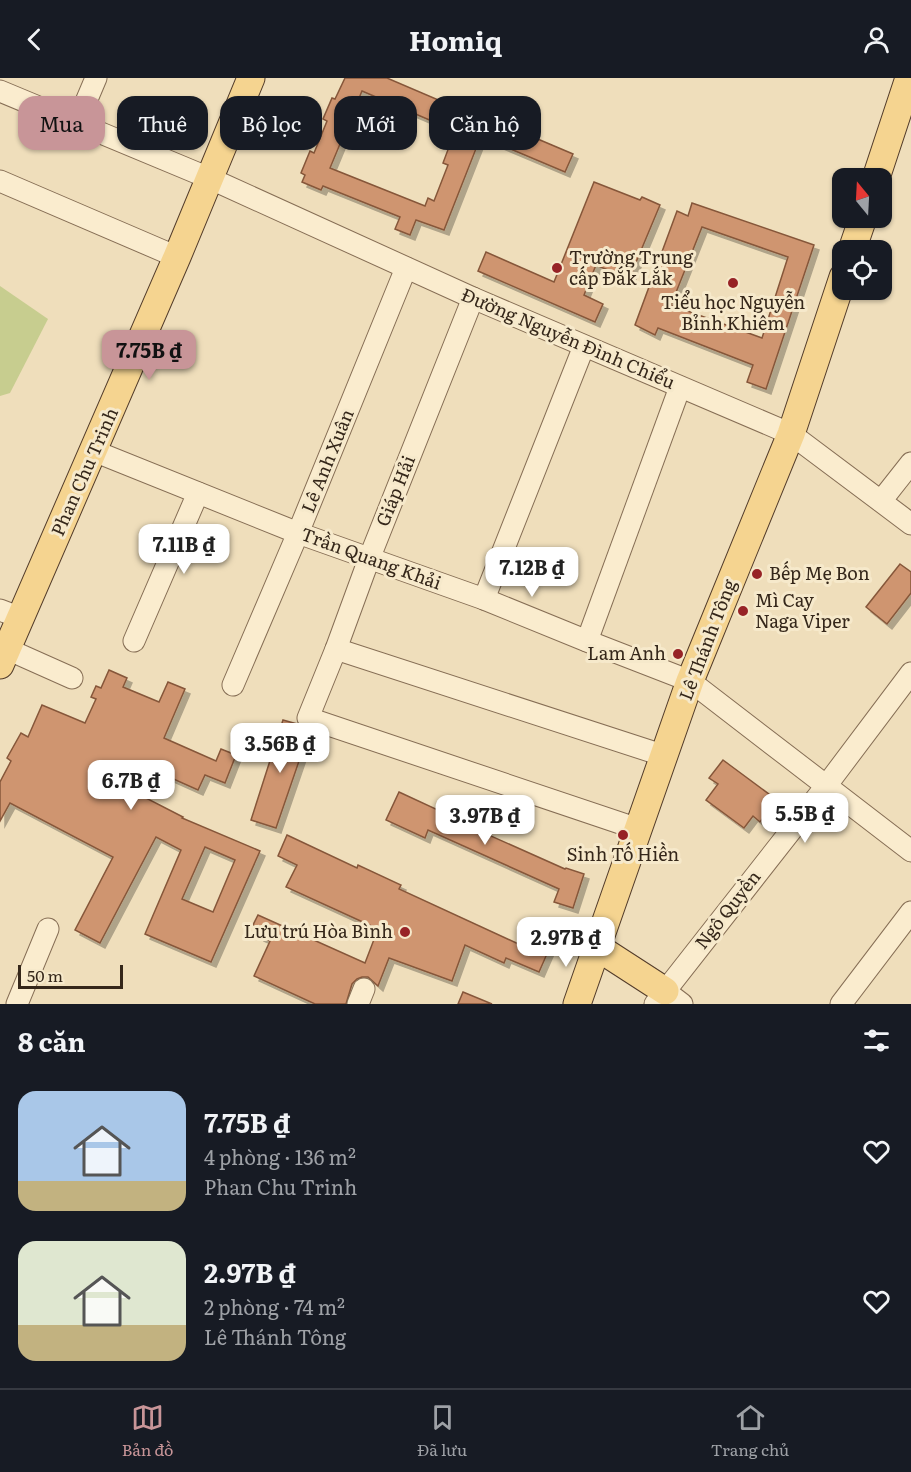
<!DOCTYPE html>
<html lang="vi">
<head>
<meta charset="utf-8">
<style>
  :root { --surface:#171b24; --page:#242831; --text:#f1f3f6; --muted:#9ea1a6; --line:#363941; --accent:#c89598 }
  body { margin:0; font-family:Literata,serif; background:var(--page); color:var(--text); height:100vh; display:flex; flex-direction:column; font-size:22px; white-space:nowrap }
  * { box-sizing:border-box; margin:0 }
  p { font-size:20px; color:var(--muted) }
  .icon { flex:none; width:33px; height:33px; fill:none; stroke:currentColor; stroke-width:2; stroke-linecap:round; stroke-linejoin:round }
  .map { position:relative; height:926px; overflow:hidden }
  .sheet { display:flex; flex-direction:column; background:var(--surface); flex:1 }
  .sheet>* { flex:none }
  .top-card { position:absolute; left:18px; top:18px; width:600px; height:54px; display:flex; gap:12px }
  .needle { width:39px; rotate:342deg }
  .fabs { position:absolute; left:832px; top:90px; display:grid; gap:12px }
  .fabs a { display:grid; place-items:center; width:60px; height:60px; border-radius:12px; background:var(--surface); box-shadow:0 2px 4px #0004; font-size:30px }
  .scale { position:absolute; left:18px; bottom:15px; width:105px; box-sizing:border-box; padding-left:6px; border:3px solid #35271a; border-top:0; font-size:16px; line-height:21px; white-space:nowrap; color:#35271a; -webkit-text-stroke:4px #f6e9cb; paint-order:stroke }
  .price { position:absolute; translate:-50% -51px; padding:0 14px; border-radius:12px; background:#fff; color:#222; font-size:20px; line-height:39px; filter:drop-shadow(0 2px 3px #0008) }
  .price::after { content:''; position:absolute; left:50%; top:36px; width:18px; height:14px; margin-left:-9px; background:inherit; clip-path:polygon(0 0,100% 0,50% 100%) }
  .price.selected { background:var(--accent); color:#111 }
  ul { padding:0; list-style:none }
  li { display:flex; align-items:center; gap:18px; height:150px; padding:0 18px }
  li span { display:grid; place-items:center; flex:none; width:168px; height:120px; border-radius:18px; color:#555 }
  li>.icon { margin-inline-start:auto }
  span .icon { width:72px; height:72px; fill:#fffc; stroke-width:1 }
  li b { font-size:26px }
  h2 { display:flex; justify-content:space-between; align-items:center; height:72px; padding:0 18px; font-size:26px }
  .pill { padding:0 21px; border-radius:18px; background:var(--surface); box-shadow:0 2px 4px #0004; font-size:21px; line-height:54px }
  .pill.selected { background:var(--accent); color:#111 }
  header { display:flex; justify-content:space-between; align-items:center; height:78px; padding:0 18px; background:var(--surface); font-size:27px; font-weight:700 }
  .dock { display:flex; justify-content:space-around; align-items:center; height:84px; border-top:2px solid var(--line); background:var(--surface); font-size:16px; color:var(--muted) }
  .dock a { display:grid; justify-items:center; gap:3px }
  .dock .selected { color:var(--accent) }
  .map>svg:first-child { display:block }
</style>
</head>
<body>
<header><svg class="icon" aria-label="back" viewBox="0 0 24 24"><path d="M15 5l-7 7 7 7"/></svg>Homiq<svg class="icon" aria-label="person" viewBox="0 0 24 24"><circle cx="12" cy="8" r="4"/><path d="M4 21q1-7 8-7t8 7"/></svg></header>
<div class="map">
<svg width="911" height="926" viewBox="0 0 911 926">
  <defs>
    <filter id="shadow"><feDropShadow dx="5" dy="5" stdDeviation="0" flood-color="#0004"/></filter>
  </defs>
  <rect width="100%" height="100%" fill="#efdebb"/>
  <path fill="#c7cd8f" d="M 0,208 L 48,241 L 10,315 L 0,318 Z"/>
  <g fill="#cf956f" stroke="#86573a" stroke-width="1.5" fill-rule="evenodd" filter="url(#shadow)">
    <path d="M 345,0 L 387,0 L 499,48 L 500,45 L 573,76 L 565,94 L 482,59 L 480,64 L 479,63 L 444,152 L 416,142 L 410,157 L 395,151 L 400,139 L 323,108 L 321,112 L 302,104 L 305,97 L 301,95 L 310,73 L 314,75 L 327,43 L 323,41 L 332,20 L 335,21 ZM 362,13 L 455,53 L 443,85 L 448,87 L 434,123 L 428,120 L 425,128 L 330,90 Z"/>
    <path d="M 594,104 L 640,122 L 642,119 L 660,127 L 629,201 L 596,187 L 584,217 L 603,226 L 595,244 L 478,193 L 486,174 L 554,204 Z"/>
    <path d="M 692,125 L 814,167 L 766,311 L 747,304 L 753,287 L 658,250 L 655,257 L 635,247 L 677,133 L 688,138 ZM 702,149 L 788,179 L 762,260 L 671,227 Z"/>
    <path d="M 900,486 L 911,494 L 911,515 L 887,546 L 866,529 Z"/>
    <path d="M 109,592 L 127,600 L 123,609 L 159,624 L 168,604 L 185,611 L 164,660 L 216,683 L 221,671 L 236,677 L 225,705 L 205,697 L 198,712 L 149,690 L 138,716 L 183,739 L 182,740 L 260,773 L 211,884 L 145,856 L 181,772 L 156,759 L 100,865 L 75,852 L 113,779 L 10,725 L 0,743 L 0,704 L 11,683 L 7,680 L 21,655 L 28,659 L 42,627 L 85,645 L 96,621 L 91,619 L 96,608 L 101,610 ZM 205,769 L 235,782 L 213,834 L 182,821 Z"/>
    <path d="M 283,642 L 297,646 L 303,652 L 309,654 L 276,750 L 251,742 Z"/>
    <path d="M 723,682 L 777,722 L 760,744 L 753,738 L 744,750 L 706,722 L 718,706 L 709,700 Z"/>
    <path d="M 399,714 L 438,732 L 437,734 L 565,791 L 566,790 L 584,796 L 573,830 L 554,824 L 559,811 L 428,752 L 425,760 L 386,742 Z"/>
    <path d="M 287,757 L 357,790 L 358,787 L 401,807 L 399,811 L 525,869 L 533,851 L 554,860 L 539,894 L 506,880 L 504,885 L 465,867 L 452,903 L 389,880 L 378,908 L 368,899 L 362,899 L 357,901 L 352,906 L 346,926 L 315,926 L 254,898 L 270,863 L 259,858 L 262,851 L 253,847 L 258,837 L 365,885 L 378,851 L 286,809 L 297,787 L 278,778 Z"/>
    <path d="M 463,914 L 492,926 L 458,926 Z"/>
  </g>
  <g fill="none" stroke-linecap="round" stroke-linejoin="round">
    <defs>
      <g id="minor">
        <path d="M 0,13 L 209,100 L 473,220 L 791,356 L 911,446"/>
        <path d="M 77,45 L 96,0"/>
        <path d="M 0,103 L 177,179"/>
        <path d="M 473,220 L 369,481 L 336,571 L 308,640 L 638,751"/>
        <path d="M 94,373 L 298,455 L 484,521 L 587,563 L 690,603 L 911,773"/>
        <path d="M 881,423 L 911,385"/>
        <path d="M 484,521 L 584,268"/>
        <path d="M 0,532 L 21,540"/>
        <path d="M 134,563 L 198,415"/>
        <path d="M 587,563 L 680,309"/>
        <path d="M 7,571 L 72,600"/>
        <path d="M 336,571 L 665,678"/>
        <path d="M 233,607 L 298,455 L 406,190"/>
        <path d="M 665,913 L 682,926"/>
        <path d="M 17,926 L 48,851"/>
        <path d="M 358,926 L 364,911"/>
        <path d="M 655,926 L 826,708 L 911,595"/>
        <path d="M 841,926 L 911,834"/>
      </g>
      <g id="major">
        <path d="M 876,100 L 909,0"/>
        <path d="M 852,172 L 863,140"/>
        <path d="M 0,587 L 177,179 L 251,0"/>
        <path d="M 597,869 L 665,913"/>
        <path d="M 577,926 L 690,603 L 791,356 L 843,199"/>
      </g>
    </defs>
    <use href="#minor" stroke="#866e55" stroke-width="23"/>
    <use href="#major" stroke="#533c2a" stroke-width="29"/>
    <use href="#minor" stroke="#faecce" stroke-width="21"/>
    <use href="#major" stroke="#f5d490" stroke-width="27"/>
  </g>
  <g fill="#972326" stroke="#f6e9cb" stroke-width="2">
    <circle cx="557" cy="190" r="6"/>
    <circle cx="733" cy="205" r="6"/>
    <circle cx="757" cy="496" r="6"/>
    <circle cx="743" cy="533" r="6"/>
    <circle cx="678" cy="576" r="6"/>
    <circle cx="623" cy="757" r="6"/>
    <circle cx="405" cy="854" r="6"/>
  </g>
  <g text-anchor="middle" stroke-width="6" stroke-linejoin="round" paint-order="stroke">
    <g font-size="18" fill="#35271a" stroke="#f6e9cb" text-anchor="start">
      <text x="569" y="186">Trường Trung<tspan x="569" dy="21">cấp Đắk Lắk</tspan></text>
      <text x="733" y="231" text-anchor="middle">Tiểu học Nguyễn<tspan x="733" dy="21">Bỉnh Khiêm</tspan></text>
      <text x="769" y="502">Bếp Mẹ Bon</text>
      <text x="755" y="529">Mì Cay<tspan x="755" dy="21">Naga Viper</tspan></text>
      <text x="666" y="582" text-anchor="end">Lam Anh</text>
      <text x="623" y="783" text-anchor="middle">Sinh Tố Hiền</text>
      <text x="393" y="860" text-anchor="end">Lưu trú Hòa Bình</text>
    </g>
    <g font-size="18" fill="#35271a" stroke="#f6e9cb">
      <text transform="translate(568 261) rotate(23)" y="6">Đường Nguyễn Đình Chiểu</text>
      <text transform="translate(328 383) rotate(-68)" y="6">Lê Anh Xuân</text>
      <text transform="translate(85 394) rotate(-66)" y="6">Phan Chu Trinh</text>
      <text transform="translate(396 413) rotate(-68)" y="6">Giáp Hải</text>
      <text transform="translate(371 481) rotate(20)" y="6">Trần Quang Khải</text>
      <text transform="translate(708 562) rotate(-69)" y="6">Lê Thánh Tông</text>
      <text transform="translate(728 832) rotate(-52)" y="6">Ngô Quyền</text>
    </g>
  </g>
</svg>
<div class="fabs">
<a><svg class="needle" viewBox="-14 -14 28 28"><path d="M0-13l5 13h-10z" fill="#e53935"/><path d="M0 13l5-13h-10z" fill="#9ea1a6"/></svg></a>
<a><svg class="icon" aria-label="locate" viewBox="0 0 24 24"><circle cx="12" cy="12" r="6"/><path d="M12 2v4M12 18v4M2 12h4M18 12h4"/></svg></a>
</div>
<div class="scale">50 m</div>
<b class="price selected" style="left:149px;top:303px">7.75B ₫</b>
<b class="price" style="left:184px;top:497px">7.11B ₫</b>
<b class="price" style="left:532px;top:520px">7.12B ₫</b>
<b class="price" style="left:280px;top:696px">3.56B ₫</b>
<b class="price" style="left:131px;top:733px">6.7B ₫</b>
<b class="price" style="left:805px;top:766px">5.5B ₫</b>
<b class="price" style="left:485px;top:768px">3.97B ₫</b>
<b class="price" style="left:566px;top:890px">2.97B ₫</b>
<div class="top-card">
<a class="pill selected">Mua</a>
<a class="pill">Thuê</a>
<a class="pill">Bộ lọc</a>
<a class="pill">Mới</a>
<a class="pill">Căn hộ</a>
</div>
</div>
<section class="sheet">
<h2>8 căn<svg class="icon" aria-label="filters" viewBox="0 0 24 24"><path d="M4 7h16M4 17h16"/><circle cx="9" cy="7" r="2"/><circle cx="15" cy="17" r="2"/></svg></h2>
<ul>
<li><span style="background:linear-gradient(#a9c7e8 75%,#c2b280 0)"><svg class="icon" aria-label="home" viewBox="0 0 24 24"><path d="M3 11l9-7 9 7M6 9v11h12V9"/></svg></span><div><b>7.75B ₫</b><p>4 phòng · 136 m²</p><p>Phan Chu Trinh</p></div><svg class="icon" aria-label="heart" viewBox="0 0 24 24"><path d="M12 20l-8-8c-3-5 5-10 8-4 3-6 11-1 8 4z"/></svg></li>
<li><span style="background:linear-gradient(#dfe7d0 70%,#c2b280 0)"><svg class="icon" aria-label="home" viewBox="0 0 24 24"><path d="M3 11l9-7 9 7M6 9v11h12V9"/></svg></span><div><b>2.97B ₫</b><p>2 phòng · 74 m²</p><p>Lê Thánh Tông</p></div><svg class="icon" aria-label="heart" viewBox="0 0 24 24"><path d="M12 20l-8-8c-3-5 5-10 8-4 3-6 11-1 8 4z"/></svg></li>
</ul>
</section>
<nav class="dock">
<a class="selected"><svg class="icon" aria-label="map" viewBox="0 0 24 24"><path d="M3 6l6-2 6 2 6-2v14l-6 2-6-2-6 2zM9 4v14M15 6v14"/></svg>Bản đồ</a>
<a><svg class="icon" aria-label="saved" viewBox="0 0 24 24"><path d="M7 4h10v16l-5-4-5 4z"/></svg>Đã lưu</a>
<a><svg class="icon" aria-label="home" viewBox="0 0 24 24"><path d="M3 11l9-7 9 7M6 9v11h12V9"/></svg>Trang chủ</a>
</nav>
</body>
</html>
